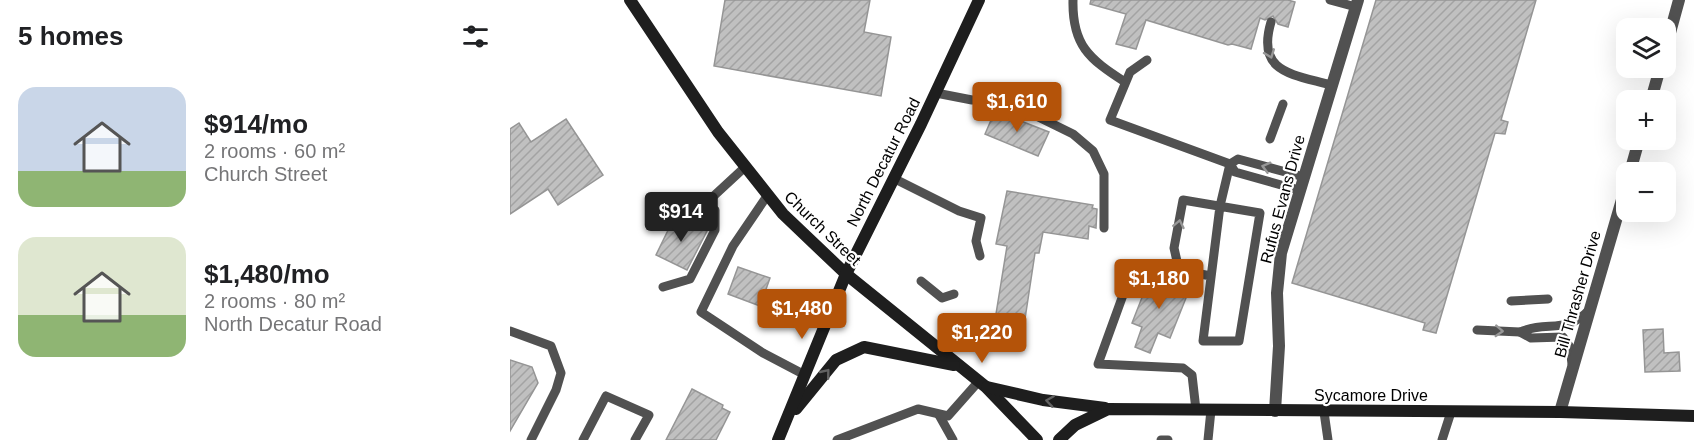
<!DOCTYPE html>
<html lang="en">
<head>
<meta charset="utf-8">
<style>
  :root { --surface:#fff; --page:#f2f2f2; --text:#202124; --muted:#757577; --accent:#b45309 }
  body { margin:0; font-family:Helvetica,sans-serif; background:var(--page); color:var(--text); height:100vh; display:flex; flex-direction:column; font-size:22px; white-space:nowrap }
  * { box-sizing:border-box; margin:0 }
  p { font-size:20px; color:var(--muted) }
  .icon { flex:none; width:33px; height:33px; fill:none; stroke:currentColor; stroke-width:2; stroke-linecap:round; stroke-linejoin:round }
  .map { position:relative; flex:1; overflow:hidden }
  .drawer { display:flex; flex-direction:column; background:var(--surface); width:510px }
  .drawer>* { flex:none }
  .buttons { position:absolute; left:1106px; top:18px; display:grid; gap:12px }
  .buttons a { display:grid; place-items:center; width:60px; height:60px; border-radius:12px; background:var(--surface); box-shadow:0 6px 24px #0002; font-size:30px }
  .price { position:absolute; translate:-50% -51px; padding:0 14px; border-radius:6px; background:var(--accent); color:#fff; font-size:20px; line-height:39px; filter:drop-shadow(0 2px 3px #0008) }
  .price::after { content:''; position:absolute; left:50%; top:36px; width:18px; height:14px; margin-left:-9px; background:inherit; clip-path:polygon(0 0,100% 0,50% 100%) }
  .price.on { background:#222; color:#fff }
  ul { padding:0; list-style:none }
  li { display:flex; align-items:center; gap:18px; height:150px; padding:0 18px }
  li span { display:grid; place-items:center; flex:none; width:168px; height:120px; border-radius:18px; color:#555 }
  li>.icon { margin-inline-start:auto }
  span .icon { width:72px; height:72px; fill:#fffc; stroke-width:1 }
  li b { font-size:26px }
  h2 { display:flex; justify-content:space-between; align-items:center; height:72px; padding:0 18px; font-size:26px }
  main { display:flex; flex:1; min-height:0 }
  .map>svg:first-child { display:block }
</style>
</head>
<body>
<main>
<section class="drawer">
<h2>5 homes<svg class="icon" aria-label="filters" viewBox="0 0 24 24"><path d="M4 7h16M4 17h16"/><circle cx="9" cy="7" r="2"/><circle cx="15" cy="17" r="2"/></svg></h2>
<ul>
<li><span style="background:linear-gradient(#c9d6e8 70%,#8fb573 0)"><svg class="icon" aria-label="home" viewBox="0 0 24 24"><path d="M3 11l9-7 9 7M6 9v11h12V9"/></svg></span><div><b>$914/mo</b><p>2 rooms · 60 m²</p><p>Church Street</p></div></li>
<li><span style="background:linear-gradient(#dfe7d0 65%,#8fb573 0)"><svg class="icon" aria-label="home" viewBox="0 0 24 24"><path d="M3 11l9-7 9 7M6 9v11h12V9"/></svg></span><div><b>$1,480/mo</b><p>2 rooms · 80 m²</p><p>North Decatur Road</p></div></li>
</ul>
</section>
<div class="map">
<svg width="1184" height="440" viewBox="0 0 1184 440">
  <defs>
    <pattern id="building-hatch" width="6" height="6" patternUnits="userSpaceOnUse" patternTransform="scale(1.5)"><rect width="6" height="6" fill="#c0c0c0"/><path d="M-1 1l2-2M0 6l6-6M5 7l2-2" fill="none" stroke="#a3a3a3"/></pattern>
  </defs>
  <rect width="100%" height="100%" fill="#fff"/>
  <g fill="url(#building-hatch)" stroke="#959595" stroke-width="1.5">
    <path d="M 215,0 L 360,0 L 354,32 L 381,37 L 371,96 L 204,66 Z"/>
    <path d="M 581,0 L 778,0 L 785,2 L 778,27 L 768,24 L 763,16 L 755,20 L 750,18 L 741,49 L 722,44 L 718,45 L 636,20 L 626,49 L 606,44 L 616,14 L 580,4 Z"/>
    <path d="M 866,0 L 1026,0 L 991,120 L 998,122 L 995,134 L 985,133 L 926,333 L 913,330 L 915,323 L 782,283 Z"/>
    <path d="M 485,111 L 539,132 L 528,156 L 475,134 Z"/>
    <path d="M 56,119 L 93,175 L 48,205 L 38,189 L 0,214 L 0,129 L 9,123 L 21,142 Z"/>
    <path d="M 497,191 L 583,205 L 582,208 L 587,209 L 586,228 L 579,226 L 578,239 L 533,232 L 529,253 L 525,253 L 515,319 L 486,314 L 497,246 L 486,244 Z"/>
    <path d="M 165,216 L 197,231 L 177,270 L 146,255 Z"/>
    <path d="M 228,267 L 260,278 L 250,306 L 218,294 Z"/>
    <path d="M 642,272 L 680,288 L 660,338 L 648,333 L 640,353 L 625,347 L 632,327 L 622,323 Z"/>
    <path d="M 1153,329 L 1154,353 L 1169,352 L 1170,371 L 1135,372 L 1133,330 Z"/>
    <path d="M 0,360 L 22,367 L 28,383 L 0,431 Z"/>
    <path d="M 182,389 L 213,405 L 212,408 L 220,412 L 206,440 L 156,440 Z"/>
  </g>
  <g fill="none" stroke-linecap="round" stroke-linejoin="round">
    <g stroke="#515151" stroke-width="9">
      <path d="M 563,0 C 562,45 579,59 615,82"/>
      <path d="M 820,0 L 846,7"/>
      <path d="M 761,22 C 746,73 782,74 821,85"/>
      <path d="M 637,60 L 620,72 L 600,120 L 720,164 L 725,172 L 789,190"/>
      <path d="M 426,93 L 462,100 L 492,99 L 563,134 L 583,151 L 594,174 L 594,228"/>
      <path d="M 760,139 L 773,104"/>
      <path d="M 383,178 L 449,211 L 471,218 L 466,241 L 470,256"/>
      <path d="M 257,196 L 223,246 L 191,312 L 253,353 L 295,375"/>
      <path d="M 180,197 L 195,204 L 234,168"/>
      <path d="M 621,273 L 588,364 L 673,368 L 682,375 L 686,410"/>
      <path d="M 701,276 L 669,270 L 664,248 L 673,200 L 750,213 L 729,341 L 693,341 L 710,206 L 720,164 L 728,159 L 794,177"/>
      <path d="M 411,281 L 432,298 L 444,294"/>
      <path d="M 153,287 L 180,279 L 205,230 L 205,210 L 195,204"/>
      <path d="M 1001,301 L 1038,299"/>
      <path d="M 967,330 L 1010,332"/>
      <path d="M 0,331 L 41,346 L 51,373 L 46,390 L 21,440"/>
      <path d="M 1062,364 L 1060,347 L 1053,337 L 1021,338 L 1010,332 C 1037,320 1056,335 1079,310"/>
      <path d="M 814,412 L 818,440"/>
      <path d="M 429,415 L 443,440"/>
      <path d="M 73,440 L 96,396 L 139,415 L 125,440"/>
      <path d="M 327,440 L 408,409 L 438,416 L 469,381"/>
      <path d="M 651,440 L 658,440"/>
      <path d="M 698,440 L 701,410"/>
      <path d="M 932,440 L 941,412"/>
    </g>
    <g stroke="#515151" stroke-width="12">
      <path d="M 1155,51 L 1169,0"/>
      <path d="M 1141,100 L 1150,68"/>
      <path d="M 1120,172 L 1129,140"/>
      <path d="M 765,411 L 769,346 L 767,293 L 771,253 L 848,0"/>
      <path d="M 1050,412 L 1116,186"/>
    </g>
    <g stroke="#1e1e1e" stroke-width="12">
      <path d="M 120,0 L 208,132 L 273,214 L 336,274 L 476,387 L 527,440"/>
      <path d="M 477,387 L 533,400 L 595,408"/>
      <path d="M 286,409 L 326,360 L 354,347 L 444,365"/>
      <path d="M 268,440 L 336,274 L 411,124 L 469,0"/>
      <path d="M 549,440 L 565,425 L 598,409 L 1050,412 L 1184,416"/>
    </g>
  </g>
  <defs><path id="oneway-chevron" d="M-2-3.5L2.5 0L-2 3.5" fill="none" stroke-width="1.6" stroke-linecap="round" stroke-linejoin="round" transform="scale(1.5)"/></defs>
  <g stroke="#979797">
    <use href="#oneway-chevron" transform="translate(760 54) rotate(69)"/>
    <use href="#oneway-chevron" transform="translate(756 167) rotate(-165)"/>
    <use href="#oneway-chevron" transform="translate(669 224) rotate(-78)"/>
    <use href="#oneway-chevron" transform="translate(989 331) rotate(3)"/>
  </g>
  <g stroke="#626262">
    <use href="#oneway-chevron" transform="translate(316 373) rotate(-51)"/>
    <use href="#oneway-chevron" transform="translate(540 401) rotate(-172)"/>
  </g>
  <g text-anchor="middle" stroke-width="4.5" stroke-linejoin="round" paint-order="stroke">
    <g font-size="16" fill="#000" stroke="#fff">
      <text transform="translate(373 162) rotate(-63)" y="6">North Decatur Road</text>
      <text transform="translate(772 199) rotate(-75)" y="6">Rufus Evans Drive</text>
      <text transform="translate(313 228) rotate(44)" y="6">Church Street</text>
      <text transform="translate(1067 294) rotate(-74)" y="6">Bill Thrasher Drive</text>
      <text x="861" y="401">Sycamore Drive</text>
    </g>
  </g>
</svg>
<div class="buttons">
<a><svg class="icon" aria-label="layers" viewBox="0 0 24 24"><path d="M12 4l9 5-9 5-9-5zM3 14l9 5 9-5"/></svg></a>
<a>+</a>
<a>−</a>
</div>
<b class="price" style="left:507px;top:133px">$1,610</b>
<b class="price on" style="left:171px;top:243px">$914</b>
<b class="price" style="left:649px;top:310px">$1,180</b>
<b class="price" style="left:292px;top:340px">$1,480</b>
<b class="price" style="left:472px;top:364px">$1,220</b>
</div>
</main>
</body>
</html>
